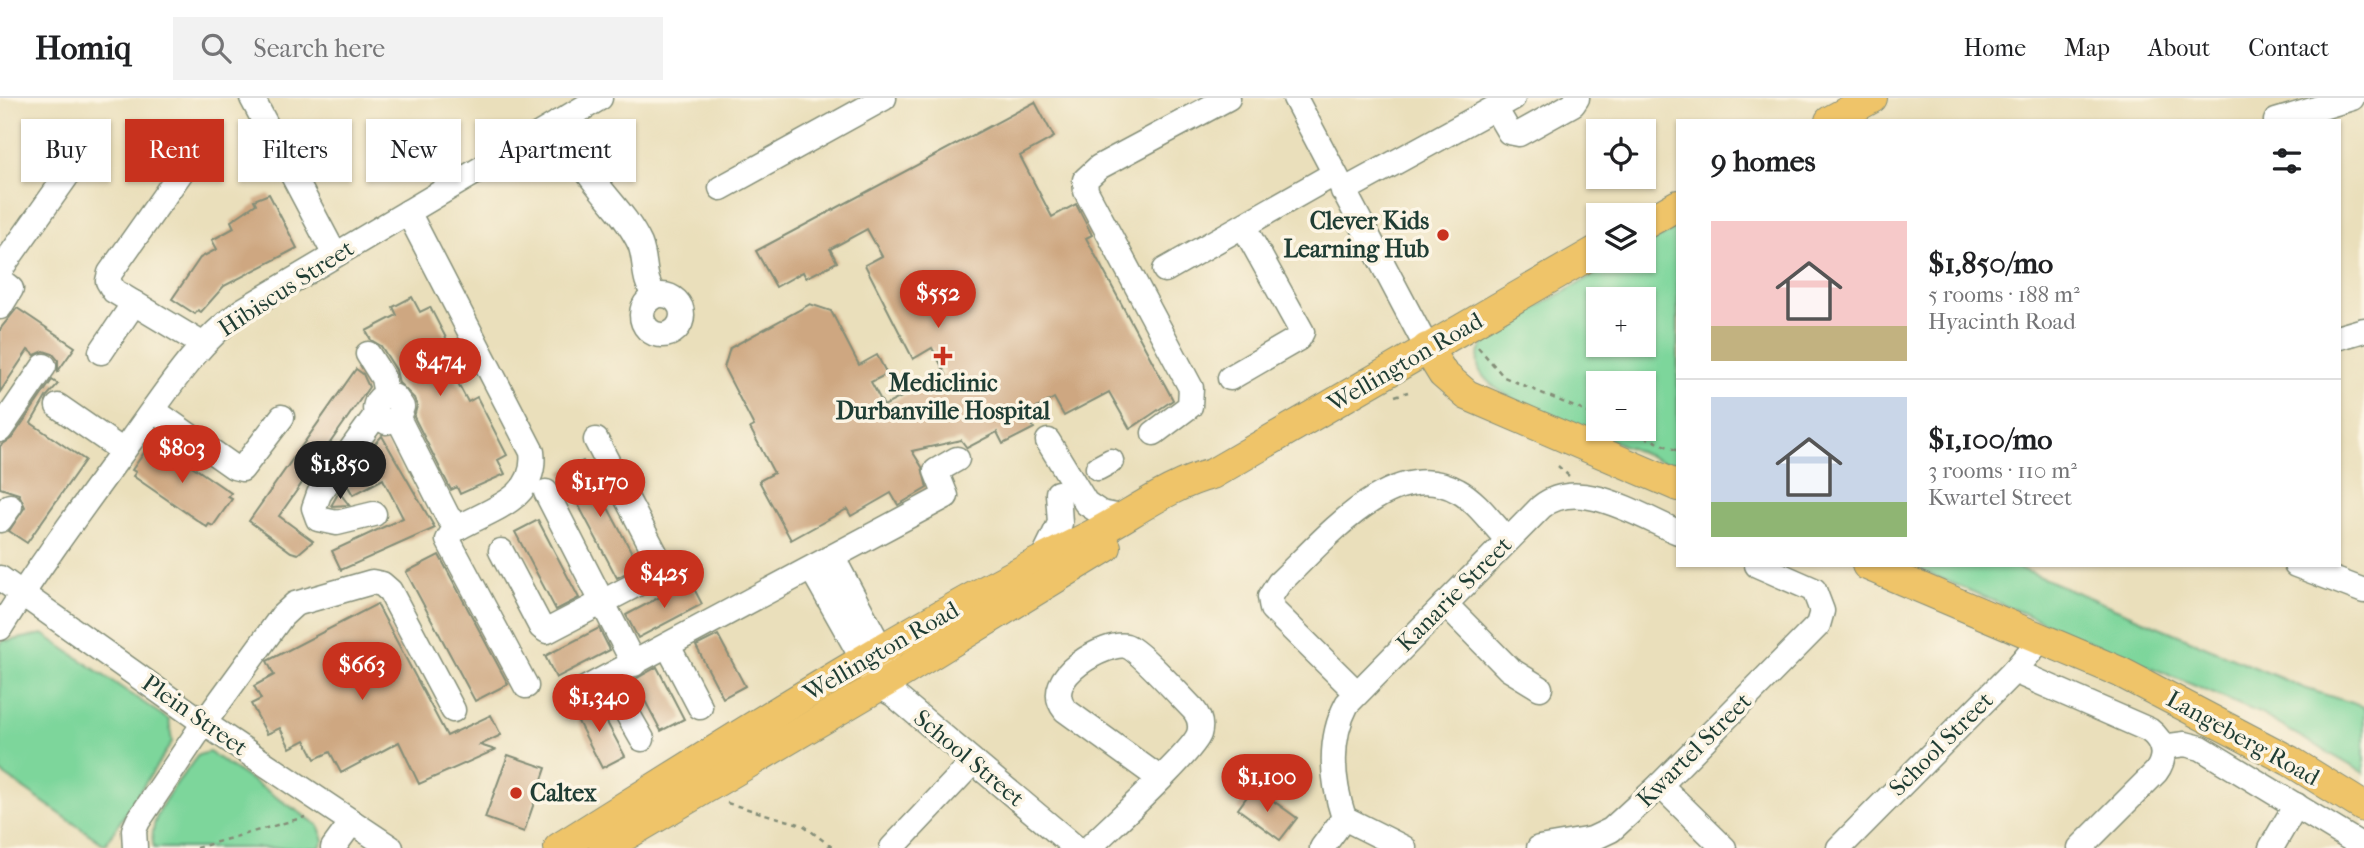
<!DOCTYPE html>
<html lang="en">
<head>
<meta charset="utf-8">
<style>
  :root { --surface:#fff; --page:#f2f2f2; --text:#202124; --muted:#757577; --line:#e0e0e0; --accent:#c8321e }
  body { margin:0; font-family:"IM FELL French Canon",serif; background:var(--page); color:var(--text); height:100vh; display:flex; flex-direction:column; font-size:26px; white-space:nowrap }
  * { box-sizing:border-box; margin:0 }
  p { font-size:23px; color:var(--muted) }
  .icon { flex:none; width:38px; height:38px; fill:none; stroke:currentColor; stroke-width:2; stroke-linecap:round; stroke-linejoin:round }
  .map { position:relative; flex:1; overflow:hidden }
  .details { position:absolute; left:1676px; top:21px; width:665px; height:448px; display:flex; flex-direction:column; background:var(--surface); border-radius:0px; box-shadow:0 2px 5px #0004 }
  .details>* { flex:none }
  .banner { position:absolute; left:21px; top:21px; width:665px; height:63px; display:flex; gap:14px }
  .fabs { position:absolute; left:1586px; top:21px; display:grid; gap:14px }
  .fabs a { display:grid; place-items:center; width:70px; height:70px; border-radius:0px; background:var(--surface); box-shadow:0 2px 5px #0004; font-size:35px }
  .price { position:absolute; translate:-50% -60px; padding:0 16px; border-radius:24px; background:var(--accent); color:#fff; font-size:23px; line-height:46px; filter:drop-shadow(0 2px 4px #0008) }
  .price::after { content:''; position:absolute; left:50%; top:42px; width:21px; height:16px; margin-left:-10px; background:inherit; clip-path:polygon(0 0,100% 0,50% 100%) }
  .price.active { background:#222; color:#fff }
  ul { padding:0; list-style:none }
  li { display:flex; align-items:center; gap:21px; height:175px; padding:0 35px }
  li+li { border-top:2px solid var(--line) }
  li span { display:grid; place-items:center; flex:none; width:196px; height:140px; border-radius:0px; color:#555 }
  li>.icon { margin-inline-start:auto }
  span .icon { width:84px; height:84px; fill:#fffc; stroke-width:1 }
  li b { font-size:30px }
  h2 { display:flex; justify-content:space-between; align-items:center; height:84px; padding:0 35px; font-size:30px }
  .chip { padding:0 24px; border-radius:0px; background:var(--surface); box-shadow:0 2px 5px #0004; font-size:24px; line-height:63px }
  .chip.active { background:var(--accent); color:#fff }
  header { display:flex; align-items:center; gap:42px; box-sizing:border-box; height:98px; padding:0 35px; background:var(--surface); border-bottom:2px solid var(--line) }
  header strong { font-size:33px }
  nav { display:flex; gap:38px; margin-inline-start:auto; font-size:24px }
  .search { width:490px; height:63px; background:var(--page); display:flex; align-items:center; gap:18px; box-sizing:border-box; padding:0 24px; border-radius:0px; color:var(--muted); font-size:26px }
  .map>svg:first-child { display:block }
</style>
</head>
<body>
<header>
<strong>Homiq</strong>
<div class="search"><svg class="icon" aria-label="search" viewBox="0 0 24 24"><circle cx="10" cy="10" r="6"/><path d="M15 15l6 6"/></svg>Search here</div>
<nav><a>Home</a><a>Map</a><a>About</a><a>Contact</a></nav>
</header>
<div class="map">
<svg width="2364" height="750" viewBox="0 0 2364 750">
  <rect width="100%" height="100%" fill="#fcf5e5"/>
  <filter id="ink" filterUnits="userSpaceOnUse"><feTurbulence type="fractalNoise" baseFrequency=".0143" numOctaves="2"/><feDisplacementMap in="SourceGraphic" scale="14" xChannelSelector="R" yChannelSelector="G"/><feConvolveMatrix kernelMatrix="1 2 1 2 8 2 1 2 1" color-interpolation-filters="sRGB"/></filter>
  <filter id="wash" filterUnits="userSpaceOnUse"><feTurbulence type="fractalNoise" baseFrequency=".00686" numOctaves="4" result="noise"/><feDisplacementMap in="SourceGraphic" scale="28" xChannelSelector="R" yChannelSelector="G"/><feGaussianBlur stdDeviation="1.57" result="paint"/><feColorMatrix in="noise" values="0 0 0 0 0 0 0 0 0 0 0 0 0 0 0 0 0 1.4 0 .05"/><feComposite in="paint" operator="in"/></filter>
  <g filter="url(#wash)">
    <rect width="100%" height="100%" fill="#eadfbb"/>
    <g fill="#7dd69b" stroke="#4e8a68" stroke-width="2" fill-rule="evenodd">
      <path d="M 1678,129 L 1678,370 L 1515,302 C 1476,281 1461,260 1502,229 L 1619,163 L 1643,163 L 1643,149 ZM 1598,201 L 1643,201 L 1643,247 L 1598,247 ZM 1598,285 L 1643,285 L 1643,331 L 1598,331 Z"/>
      <path d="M 1909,467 L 2012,467 L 2304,590 L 2364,609 L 2364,675 L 2259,615 Z"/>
      <path d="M 43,536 L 169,622 L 172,644 L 105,747 L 0,674 L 0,547 L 4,541 L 8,543 Z"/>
      <path d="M 209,654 L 318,727 L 324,742 L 319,750 L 154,750 C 145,717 180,683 198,657 Z"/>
    </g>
    <g id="blocks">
      <g fill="#cea781">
        <path d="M 1035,4 L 1054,39 L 1020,58 L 1052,119 L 1076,106 L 1092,137 L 1086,140 L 1173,302 L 1130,331 L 1109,294 L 1064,318 L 1054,300 L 1026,316 L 1034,330 L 1003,346 L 997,334 L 967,350 L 961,342 L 912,353 L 922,369 L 927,390 L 898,407 L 891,395 L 851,418 L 847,411 L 791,442 L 759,383 L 774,375 L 750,330 L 754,328 L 724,270 L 730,250 L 810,206 L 831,213 L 859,267 L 877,257 L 887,276 L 871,284 L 884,308 L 946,276 L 932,250 L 913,261 L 865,167 L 882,158 L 867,131 L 830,151 L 837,164 L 806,180 L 803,174 L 776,189 L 756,153 Z"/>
        <path d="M 269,96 L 297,150 L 224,188 L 201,214 L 198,212 L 195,216 L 172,201 L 200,160 L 217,151 L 212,142 L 234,130 L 231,123 L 256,106 L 254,102 Z"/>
        <path d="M 412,199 L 420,214 L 430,209 L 460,267 L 451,272 L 468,304 L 477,299 L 507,357 L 498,362 L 505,376 L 460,396 L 457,389 L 451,392 L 414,319 L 417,308 L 414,300 L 399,285 L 396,272 L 381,248 L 371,242 L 366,233 L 397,217 L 393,209 Z"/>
        <path d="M 17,210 L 75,249 L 58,273 L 58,262 L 53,256 L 44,253 L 35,257 L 28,252 L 0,294 L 0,231 Z"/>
        <path d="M 356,271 L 363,276 L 369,289 L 279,418 L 313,443 L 298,456 L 291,454 L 249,423 Z"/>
        <path d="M 52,282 L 58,286 L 46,299 L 31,325 L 85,362 L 27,445 L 9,433 L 25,409 L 19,396 L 0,390 L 0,348 L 12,340 Z"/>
        <path d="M 382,338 L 435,430 L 341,472 L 332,453 L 403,420 L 383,381 L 353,397 L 346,385 L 355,371 L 373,362 L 368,353 Z"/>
        <path d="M 157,344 L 231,395 L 228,399 L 232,401 L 213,428 L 209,426 L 207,429 L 133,378 L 136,374 L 132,372 L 151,345 L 155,347 Z"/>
        <path d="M 583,363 L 639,468 L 617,480 L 561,374 Z"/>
        <path d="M 339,394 L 349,407 L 331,408 Z"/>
        <path d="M 538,422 L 579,500 L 556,512 L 515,434 Z"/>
        <path d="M 439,457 L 508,586 L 475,603 L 406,474 Z"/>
        <path d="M 690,483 L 702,506 L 638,540 L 626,517 Z"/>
        <path d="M 377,506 L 447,638 L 491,617 L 501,637 L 480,647 L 495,652 L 419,686 L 399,644 L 341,675 L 330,654 L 315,661 L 305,642 L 290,650 L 280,630 L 267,636 L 251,606 L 261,601 L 254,588 L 274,577 L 267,563 Z"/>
        <path d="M 599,530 L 610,552 L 556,580 L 545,558 Z"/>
        <path d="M 718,537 L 745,588 L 723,600 L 696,548 Z"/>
        <path d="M 657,569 L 684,621 L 661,633 L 634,582 Z"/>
        <path d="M 595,602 L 625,658 L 602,670 L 573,614 Z"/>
        <path d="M 508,657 L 546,670 L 524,734 L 485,720 Z"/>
        <path d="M 1254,689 L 1297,720 L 1280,742 L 1238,711 Z"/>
      </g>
    </g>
  </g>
  <g filter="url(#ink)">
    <use href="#blocks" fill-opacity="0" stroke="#848e78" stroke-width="2"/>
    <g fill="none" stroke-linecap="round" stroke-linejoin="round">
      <defs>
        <g id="minor">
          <path d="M 252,0 L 335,157"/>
          <path d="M 1295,0 L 1427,250"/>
          <path d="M 1495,10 L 1509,34 L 1519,36 L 1573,6 L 1577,0"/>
          <path d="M 2276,23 L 2352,0"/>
          <path d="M 559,24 C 568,40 576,57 586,72 C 603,97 627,118 640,146 C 647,164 642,182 655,197"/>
          <path d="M 201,46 L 110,175 L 108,183 L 114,193 L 202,246"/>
          <path d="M 721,90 L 884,0"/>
          <path d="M 1343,93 L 1513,0"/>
          <path d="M 408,114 L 532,354 C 538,403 486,412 453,433 L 448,442 L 526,588"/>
          <path d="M 0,172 L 71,72"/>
          <path d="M 1165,172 L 1334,76"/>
          <path d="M 0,182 L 11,191 L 0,209"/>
          <circle cx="662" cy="217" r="20"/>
          <path d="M 2340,239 L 2364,232"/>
          <path d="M 101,254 L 134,205"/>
          <path d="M 368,256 L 383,280 L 386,297"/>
          <path d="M 1230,280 L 1299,240 L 1302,234 L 1244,129"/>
          <path d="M 58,308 L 123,353"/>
          <path d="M 153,312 L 234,369 L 242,371 L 282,319"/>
          <path d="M 398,320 L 448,419 L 459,429"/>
          <path d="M 0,332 L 44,268"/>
          <path d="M 1154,335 L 1190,308 L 1191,290 L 1086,93 L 1085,82 L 1099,69 L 1228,0"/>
          <path d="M 1048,343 L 1086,405 L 1101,415 L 1126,420"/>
          <path d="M 1098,370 L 1111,363"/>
          <path d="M 546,394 L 634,566"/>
          <path d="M 374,416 L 337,425 L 318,421 L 314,410 L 319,396 L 376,317 C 373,306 378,298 390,297 L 395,299 L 402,309 L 398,320 L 386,324 L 376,317"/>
          <path d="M 0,422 L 10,408"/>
          <path d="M 501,453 L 541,529 L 547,533 L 664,472 L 596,342"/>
          <path d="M 833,460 L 889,566"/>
          <path d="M 1043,460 L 1060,425 L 1058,395"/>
          <path d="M 2296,467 L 2364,493"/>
          <path d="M 812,471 L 878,588 L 893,596 L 1076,750"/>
          <path d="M 0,480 L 204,625 L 391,750"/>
          <path d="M 1445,506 L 1509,571 L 1540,590"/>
          <path d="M 0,530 C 41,465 87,403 132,341 C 166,294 196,245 243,212 L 600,0"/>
          <path d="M 668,548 L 700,609"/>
          <path d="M 2014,573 L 2149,632 C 2164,643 2167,659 2156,674 L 2080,750"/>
          <path d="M 607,580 L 642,641"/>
          <path d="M 1357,595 L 1272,511 L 1270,499 L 1279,485 C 1322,445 1392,356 1458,393 C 1477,403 1493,427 1508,442"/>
          <path d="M 566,601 L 946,398 L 936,373 L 957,361"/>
          <path d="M 2162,649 L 2185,646 L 2201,650 L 2364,749"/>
          <path d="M 1660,687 L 1724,750"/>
          <path d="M 1344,720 C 1332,683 1328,642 1347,606 L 1541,409 C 1579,378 1639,418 1678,434"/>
          <path d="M 135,750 L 134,732 L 138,723 L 204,625 L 282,518 L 295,506 L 372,484 L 382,486 L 390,493 L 453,612"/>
          <path d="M 333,750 L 352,724"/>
          <path d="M 892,750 L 973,664"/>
          <path d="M 1089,750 C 1108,731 1193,654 1199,636 C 1202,626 1199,618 1193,611 C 1181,599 1138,551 1126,548 C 1109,543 1038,579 1065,612 L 1159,680"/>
          <path d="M 1322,750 L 1344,720 L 1404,750"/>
          <path d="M 1539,750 L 1592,741 L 1611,732 L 1660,687 L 1818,527 L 1822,513 L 1814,492 L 1757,467"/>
          <path d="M 1839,750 L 2014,573 L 2041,541"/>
          <path d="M 2271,750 L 2296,707"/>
        </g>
        <g id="major">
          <path d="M 1830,23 L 1872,0"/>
          <path d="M 1643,127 L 1678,107"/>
          <path d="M 1427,250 L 1443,276 L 1467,297 L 1678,388"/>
          <path d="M 1867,467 L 2120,574 L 2290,663 L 2364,709"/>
          <path d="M 559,750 C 733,641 906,529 1090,438 C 1130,418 1168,387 1212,376 L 1598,152"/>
          <path d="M 604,750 L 896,578 L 1106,449"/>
        </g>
      </defs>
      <use href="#minor" stroke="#848e78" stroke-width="27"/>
      <use href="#major" stroke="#848e78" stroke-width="32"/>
      <g stroke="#848e78" stroke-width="2.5" stroke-dasharray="5 5" stroke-linecap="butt">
        <path d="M 1478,249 L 1504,279 L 1598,319"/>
        <path d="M 1395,298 L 1408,294"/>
        <path d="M 1626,331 L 1678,353"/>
        <path d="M 1558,368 L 1569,378"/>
        <path d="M 727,705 L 803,727 L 833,750"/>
        <path d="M 196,750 L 305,719"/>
      </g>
      <use href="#minor" stroke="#fff" stroke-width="24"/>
      <use href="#major" stroke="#efc469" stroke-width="30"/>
    </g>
  </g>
  <g fill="#c8321e" stroke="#fcf5e5" stroke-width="2.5">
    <circle cx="1443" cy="137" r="7"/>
    <path d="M939.5 247.5h7v7h7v7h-7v7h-7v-7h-7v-7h7z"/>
    <circle cx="516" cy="695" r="7"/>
  </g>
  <g text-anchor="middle" stroke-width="7" stroke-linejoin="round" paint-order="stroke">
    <g font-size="24" font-weight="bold" fill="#1f3d34" stroke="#fcf5e5" text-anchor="end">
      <text x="1429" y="131">Clever Kids<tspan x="1429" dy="28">Learning Hub</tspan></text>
      <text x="943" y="293" text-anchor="middle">Mediclinic<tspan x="943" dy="28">Durbanville Hospital</tspan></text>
      <text x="530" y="703" text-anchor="start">Caltex</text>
    </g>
    <g font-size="24" fill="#1f3d34" stroke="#fcf5e5">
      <text transform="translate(286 190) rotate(-33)" y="8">Hibiscus Street</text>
      <text transform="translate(1405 264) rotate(-30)" y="8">Wellington Road</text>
      <text transform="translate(1454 496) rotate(-45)" y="8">Kanarie Street</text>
      <text transform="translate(881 553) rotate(-30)" y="8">Wellington Road</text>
      <text transform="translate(195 617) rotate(35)" y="8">Plein Street</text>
      <text transform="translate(2243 640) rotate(29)" y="8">Langeberg Road</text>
      <text transform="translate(1941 646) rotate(-45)" y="8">School Street</text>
      <text transform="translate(1694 652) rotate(-45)" y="8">Kwartel Street</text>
      <text transform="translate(969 660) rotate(40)" y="8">School Street</text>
    </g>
  </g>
</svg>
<div class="fabs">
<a><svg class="icon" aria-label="locate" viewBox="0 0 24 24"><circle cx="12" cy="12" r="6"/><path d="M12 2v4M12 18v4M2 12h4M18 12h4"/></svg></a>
<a><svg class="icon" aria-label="layers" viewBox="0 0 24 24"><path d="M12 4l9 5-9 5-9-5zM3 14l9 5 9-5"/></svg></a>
<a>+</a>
<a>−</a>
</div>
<b class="price" style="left:938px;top:232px">$552</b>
<b class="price" style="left:440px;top:300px">$474</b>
<b class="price" style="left:182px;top:387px">$803</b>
<b class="price active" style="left:340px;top:403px">$1,850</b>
<b class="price" style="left:600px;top:421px">$1,170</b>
<b class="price" style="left:664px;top:512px">$425</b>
<b class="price" style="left:362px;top:604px">$663</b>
<b class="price" style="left:599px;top:636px">$1,340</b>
<b class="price" style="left:1267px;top:716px">$1,100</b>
<div class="banner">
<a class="chip">Buy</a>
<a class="chip active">Rent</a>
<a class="chip">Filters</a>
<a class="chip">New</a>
<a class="chip">Apartment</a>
</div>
<section class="details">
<h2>9 homes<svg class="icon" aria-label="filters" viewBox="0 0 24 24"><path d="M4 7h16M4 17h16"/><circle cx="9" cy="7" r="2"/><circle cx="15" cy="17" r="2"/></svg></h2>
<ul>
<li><span style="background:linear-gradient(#f6c9c9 75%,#c2b280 0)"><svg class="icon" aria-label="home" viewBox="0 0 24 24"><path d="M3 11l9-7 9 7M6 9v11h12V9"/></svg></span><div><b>$1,850/mo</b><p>5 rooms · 188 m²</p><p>Hyacinth Road</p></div></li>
<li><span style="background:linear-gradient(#c9d6e8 75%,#8fb573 0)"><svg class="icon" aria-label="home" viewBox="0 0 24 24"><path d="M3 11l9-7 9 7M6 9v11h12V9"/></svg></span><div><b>$1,100/mo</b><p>3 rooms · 110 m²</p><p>Kwartel Street</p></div></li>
</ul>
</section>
</div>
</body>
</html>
